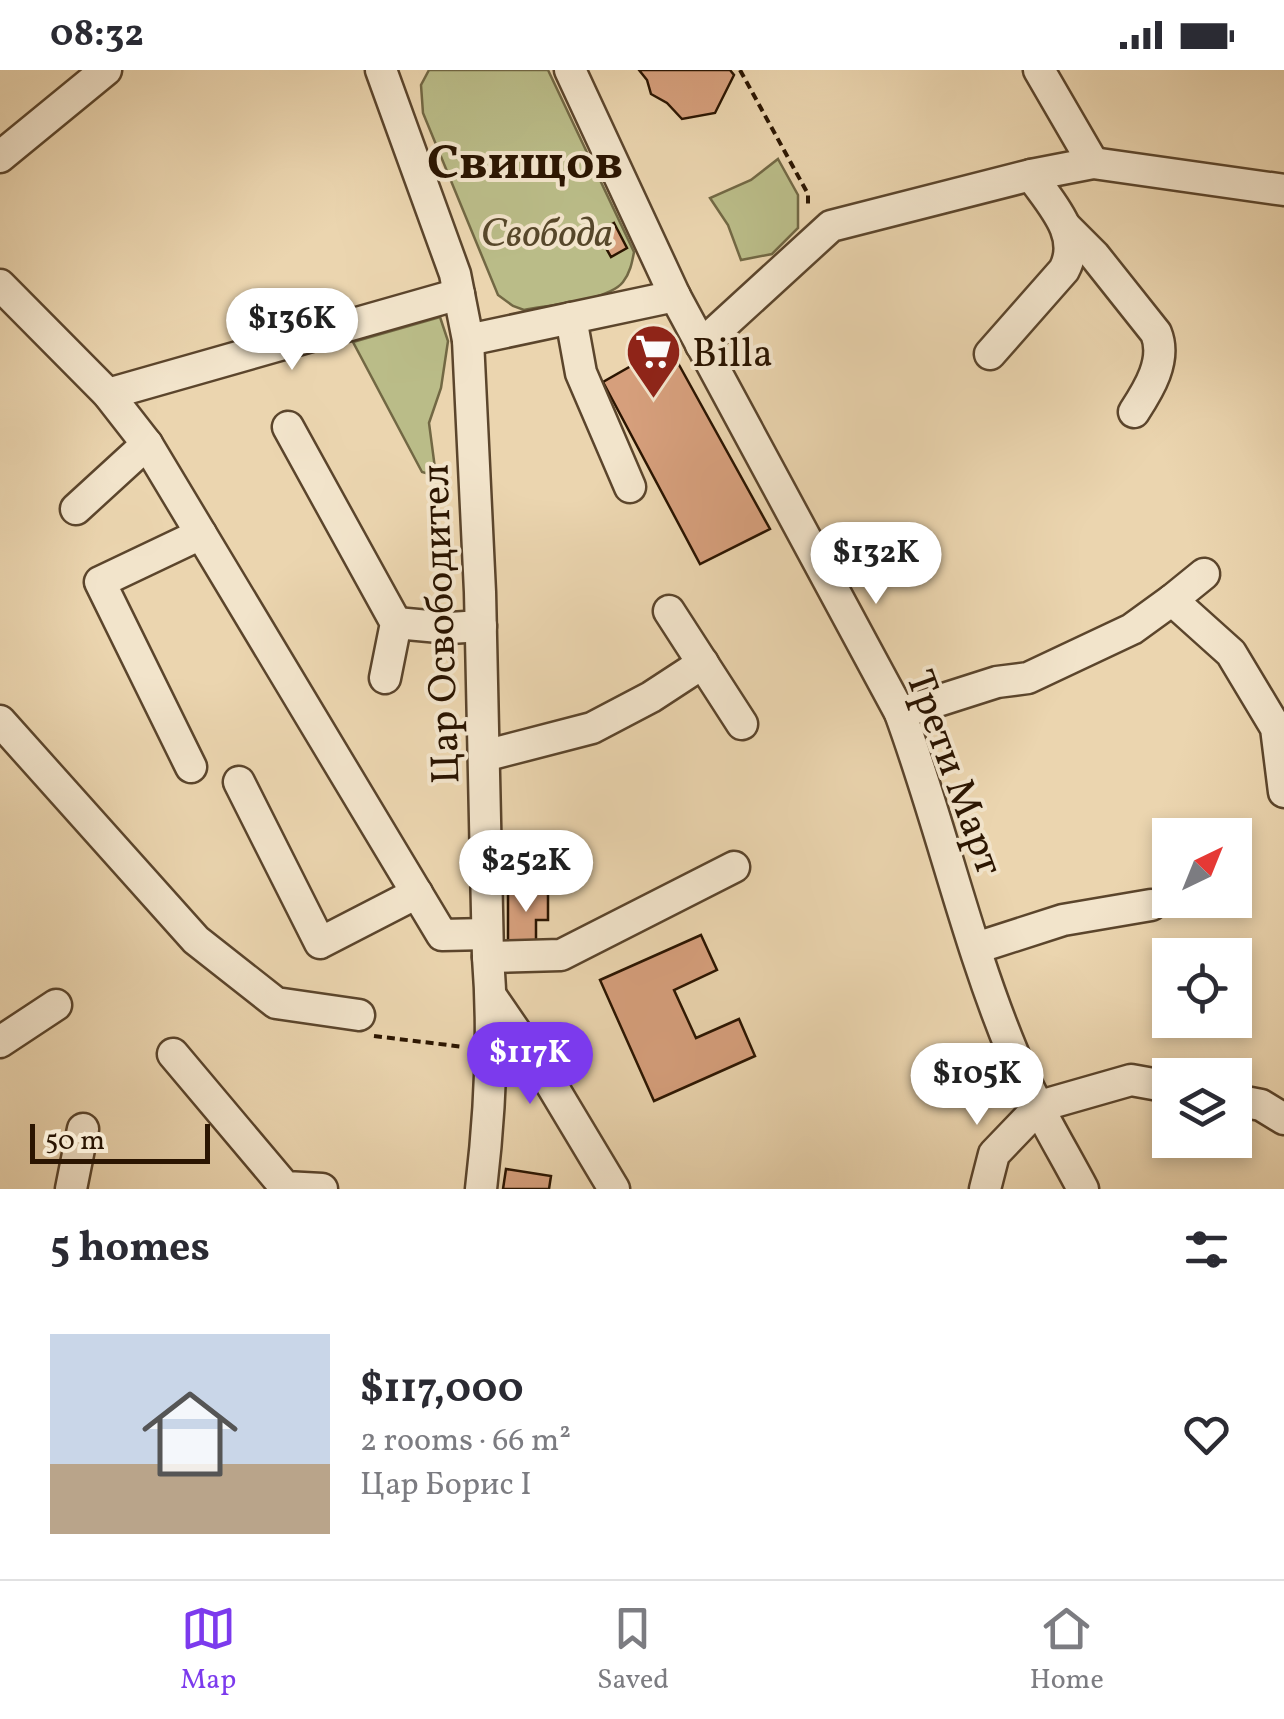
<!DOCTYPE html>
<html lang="en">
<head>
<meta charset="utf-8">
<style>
  :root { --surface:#fff; --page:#f7f7f7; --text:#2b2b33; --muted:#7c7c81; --line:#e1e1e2; --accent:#7c3aed }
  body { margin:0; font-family:Vollkorn,serif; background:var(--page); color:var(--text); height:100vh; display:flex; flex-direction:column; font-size:38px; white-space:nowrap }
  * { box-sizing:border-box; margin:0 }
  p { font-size:32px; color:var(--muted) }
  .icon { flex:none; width:55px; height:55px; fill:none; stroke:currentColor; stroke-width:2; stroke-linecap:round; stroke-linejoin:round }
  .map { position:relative; height:1119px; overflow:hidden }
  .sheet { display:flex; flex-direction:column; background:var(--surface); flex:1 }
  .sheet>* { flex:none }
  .needle { width:65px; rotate:43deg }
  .tools { position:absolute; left:1152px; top:748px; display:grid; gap:20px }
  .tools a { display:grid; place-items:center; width:100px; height:100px; border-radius:0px; background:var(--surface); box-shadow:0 5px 15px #0003; font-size:50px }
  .scale { position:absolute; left:30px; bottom:25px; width:180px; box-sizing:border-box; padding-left:10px; border:5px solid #2b1501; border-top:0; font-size:28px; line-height:35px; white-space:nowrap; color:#2b1501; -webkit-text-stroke:8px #f2e4cb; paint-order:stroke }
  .price { position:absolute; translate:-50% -85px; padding:0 22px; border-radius:35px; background:#fff; color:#222; font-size:32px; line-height:65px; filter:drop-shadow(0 2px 5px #0008) }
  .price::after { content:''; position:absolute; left:50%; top:60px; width:30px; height:22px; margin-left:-15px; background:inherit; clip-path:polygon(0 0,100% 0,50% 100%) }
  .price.on { background:var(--accent); color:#fff }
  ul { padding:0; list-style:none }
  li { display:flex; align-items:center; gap:30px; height:250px; padding:0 50px }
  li+li { border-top:2px solid var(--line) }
  li span { display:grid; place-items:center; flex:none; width:280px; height:200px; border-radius:0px; color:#555 }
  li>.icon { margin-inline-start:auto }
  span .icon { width:120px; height:120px; fill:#fffc; stroke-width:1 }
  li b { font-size:42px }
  h2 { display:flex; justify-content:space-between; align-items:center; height:120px; padding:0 50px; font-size:42px }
  .status { display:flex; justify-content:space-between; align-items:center; height:70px; padding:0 50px; background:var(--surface); direction:ltr }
  .status svg { height:28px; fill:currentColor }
  .tabs { display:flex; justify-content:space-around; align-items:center; height:140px; border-top:2px solid var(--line); background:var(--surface); font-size:28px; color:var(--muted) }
  .tabs a { display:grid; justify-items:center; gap:5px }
  .tabs .on { color:var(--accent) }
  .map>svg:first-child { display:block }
</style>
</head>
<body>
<div class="status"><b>08:32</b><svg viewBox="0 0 49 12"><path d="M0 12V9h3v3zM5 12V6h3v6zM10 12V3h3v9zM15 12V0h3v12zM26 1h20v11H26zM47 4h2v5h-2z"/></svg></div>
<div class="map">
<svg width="1284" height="1119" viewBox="0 0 1284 1119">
  <rect width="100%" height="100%" fill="#ebd5af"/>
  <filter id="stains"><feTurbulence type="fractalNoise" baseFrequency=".002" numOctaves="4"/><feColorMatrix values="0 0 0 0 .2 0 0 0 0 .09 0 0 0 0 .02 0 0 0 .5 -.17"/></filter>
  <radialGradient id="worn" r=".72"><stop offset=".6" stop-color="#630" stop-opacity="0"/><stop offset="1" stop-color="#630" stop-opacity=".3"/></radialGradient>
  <g fill="#babc88" stroke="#726844" stroke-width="2.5">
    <path d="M 429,0 L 548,0 L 634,182 C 632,193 630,203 623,212 C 608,231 548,235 524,240 L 513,236 L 498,225 L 423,43 L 421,15 Z"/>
    <path d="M 778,89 L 798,125 L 798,158 L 772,184 L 741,190 L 728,155 L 710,128 L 751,110 Z"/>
    <path d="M 440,247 L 448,271 L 441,318 L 429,353 L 436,406 L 422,402 L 353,272 Z"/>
  </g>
  <g fill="#d69f7c" stroke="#2b1501" stroke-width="2.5">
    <path d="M 639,0 L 730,0 L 734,5 L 715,43 L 682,49 L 667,33 L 651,24 L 647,10 Z"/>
    <path d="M 614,153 L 627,178 L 611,187 L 597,162 Z"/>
    <path d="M 668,275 L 770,459 L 700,494 L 603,312 Z"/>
    <path d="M 542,780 L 544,816 L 508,817 L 507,781 Z"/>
    <path d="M 508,822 L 548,822 L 548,850 L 536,850 L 536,873 L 508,873 Z"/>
    <path d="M 701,865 L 717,900 L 674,920 L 696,968 L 739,949 L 755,986 L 654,1031 L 600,910 Z"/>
    <path d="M 506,1099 L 551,1106 L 549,1119 L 503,1119 Z"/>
  </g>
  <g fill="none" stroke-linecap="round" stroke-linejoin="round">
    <defs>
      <g id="minor">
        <path d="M 381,0 L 455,204 L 468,270 L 480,522 L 488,887 C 494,963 490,1043 481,1119"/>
        <path d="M 570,0 L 675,226 L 900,643 C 941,755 967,873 1013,983 C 1032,1030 1059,1074 1083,1119"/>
        <path d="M 1039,0 L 1093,93"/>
        <path d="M 0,87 L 106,0"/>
        <path d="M 1066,157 L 1094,185 L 1156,263 C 1167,290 1149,319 1134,342"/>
        <path d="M 0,215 L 108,324 L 147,374 L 442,865 L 487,864"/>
        <path d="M 571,248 L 581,303 L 630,417"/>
        <path d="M 468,270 L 675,226"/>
        <path d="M 701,275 L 831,156 L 1031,105 L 1093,93 L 1284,120"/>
        <path d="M 990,284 L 1064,200 C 1083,165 1050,133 1031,105"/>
        <path d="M 108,324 L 459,224"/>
        <path d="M 288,357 L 396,553 L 385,608"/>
        <path d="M 76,439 L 147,374"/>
        <path d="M 1172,530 L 1204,504"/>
        <path d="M 669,541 L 742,654"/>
        <path d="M 396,553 L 450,558 L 481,556"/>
        <path d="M 900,643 L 997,612 L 1028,608 L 1132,559 L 1172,530 L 1231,583 L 1276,658 L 1284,722"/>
        <path d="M 0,651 L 196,870 L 276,933 L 359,945"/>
        <path d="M 484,686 L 592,658 L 651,627 L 703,593"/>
        <path d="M 191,697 L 100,512 L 201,464"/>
        <path d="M 239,712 L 320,873 L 417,823"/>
        <path d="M 976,878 L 1063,850 L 1151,835"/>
        <path d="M 488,887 L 561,885 L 734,797"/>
        <path d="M 491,926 L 548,1009 L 614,1119"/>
        <path d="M 0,972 L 56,935"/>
        <path d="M 173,984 L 285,1117 L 322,1119"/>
        <path d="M 1235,1030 L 1261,1035 L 1284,1049"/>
        <path d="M 71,1119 L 83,1059"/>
        <path d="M 985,1119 L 994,1084 L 1040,1036 L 1131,1010 L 1170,1017"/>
      </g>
    </defs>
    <use href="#minor" stroke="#5b452c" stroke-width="35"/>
    <g stroke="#2b1501" stroke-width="4" stroke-dasharray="8 5" stroke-linecap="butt">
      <path d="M 740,0 L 808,124 L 808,138"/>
      <path d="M 374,966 L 464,977"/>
    </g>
    <use href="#minor" stroke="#f2e4cb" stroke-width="30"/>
  </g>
  <defs>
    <symbol id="supermarket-pin" viewBox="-11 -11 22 30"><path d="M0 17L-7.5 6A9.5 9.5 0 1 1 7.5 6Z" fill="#8f2418" stroke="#f2e4cb"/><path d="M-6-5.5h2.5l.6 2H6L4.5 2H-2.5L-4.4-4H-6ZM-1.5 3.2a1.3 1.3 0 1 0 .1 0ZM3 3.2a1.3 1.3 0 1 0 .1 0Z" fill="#fff"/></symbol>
  </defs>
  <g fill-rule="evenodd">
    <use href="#supermarket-pin" x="622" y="250" width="63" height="86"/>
  </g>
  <g text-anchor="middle" stroke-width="8" stroke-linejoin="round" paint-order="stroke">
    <g font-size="40" font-style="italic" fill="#56472a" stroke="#f2e4cb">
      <text x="547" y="176">Свобода</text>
    </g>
    <g font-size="40" fill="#2b1501" stroke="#f2e4cb" text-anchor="start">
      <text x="692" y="296">Billa</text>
    </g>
    <g font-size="40" fill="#2b1501" stroke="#f2e4cb">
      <text transform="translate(439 554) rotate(-92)" y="14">Цар Освободител</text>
      <text transform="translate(956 702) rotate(70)" y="14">Трети Март</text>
    </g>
    <g font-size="50" font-weight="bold" fill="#2b1501" stroke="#f2e4cb">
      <text x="525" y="108">Свищов</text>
    </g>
  </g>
  <rect width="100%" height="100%" filter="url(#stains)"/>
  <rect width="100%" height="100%" fill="url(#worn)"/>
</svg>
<div class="tools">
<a><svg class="needle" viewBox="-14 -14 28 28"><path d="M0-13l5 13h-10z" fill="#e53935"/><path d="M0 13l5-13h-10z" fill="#7c7c81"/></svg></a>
<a><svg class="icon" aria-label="locate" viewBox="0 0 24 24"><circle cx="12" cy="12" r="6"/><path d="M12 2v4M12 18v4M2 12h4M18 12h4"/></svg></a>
<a><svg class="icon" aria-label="layers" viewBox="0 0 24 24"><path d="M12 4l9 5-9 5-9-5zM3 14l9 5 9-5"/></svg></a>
</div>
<div class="scale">50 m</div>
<b class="price" style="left:292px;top:303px">$136K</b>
<b class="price" style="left:876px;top:537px">$132K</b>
<b class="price" style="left:526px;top:845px">$252K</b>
<b class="price on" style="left:530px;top:1037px">$117K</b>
<b class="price" style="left:977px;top:1058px">$105K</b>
</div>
<section class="sheet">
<h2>5 homes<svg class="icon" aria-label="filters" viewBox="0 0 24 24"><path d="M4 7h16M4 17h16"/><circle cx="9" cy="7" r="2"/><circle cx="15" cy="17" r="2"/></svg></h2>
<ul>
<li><span style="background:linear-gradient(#c9d6e8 65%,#b9a48a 0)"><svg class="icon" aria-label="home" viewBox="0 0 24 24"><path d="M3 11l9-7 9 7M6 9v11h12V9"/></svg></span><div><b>$117,000</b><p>2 rooms · 66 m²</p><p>Цар Борис I</p></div><svg class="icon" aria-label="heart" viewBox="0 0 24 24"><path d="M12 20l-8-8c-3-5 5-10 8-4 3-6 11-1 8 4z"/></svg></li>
</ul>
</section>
<nav class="tabs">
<a class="on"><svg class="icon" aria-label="map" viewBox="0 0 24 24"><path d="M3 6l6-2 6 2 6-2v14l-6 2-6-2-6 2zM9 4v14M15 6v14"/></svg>Map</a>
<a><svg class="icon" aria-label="saved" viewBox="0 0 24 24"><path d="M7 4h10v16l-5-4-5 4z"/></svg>Saved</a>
<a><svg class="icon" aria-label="home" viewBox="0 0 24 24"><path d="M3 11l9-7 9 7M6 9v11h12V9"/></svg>Home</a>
</nav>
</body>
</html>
